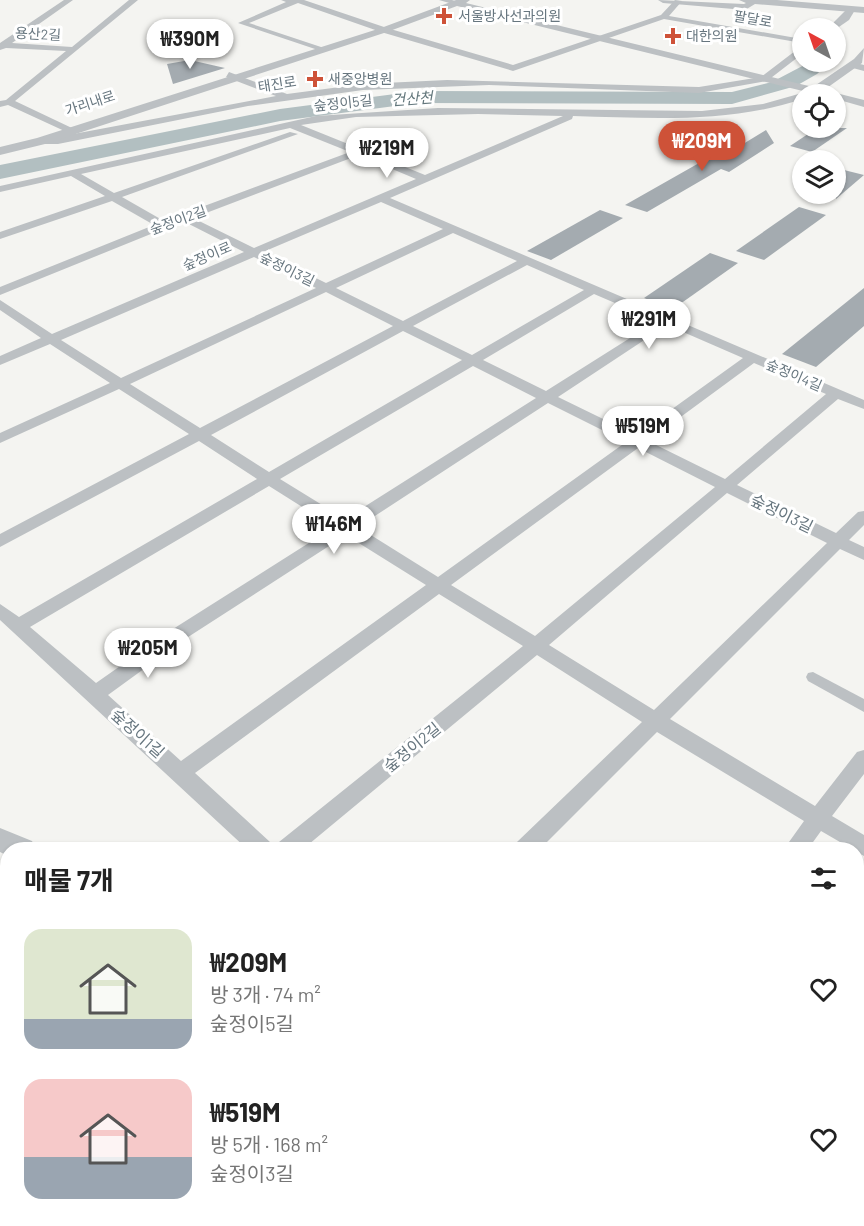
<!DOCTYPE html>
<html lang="ko">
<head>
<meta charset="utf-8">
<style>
  :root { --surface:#fff; --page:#f6f6f6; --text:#222; --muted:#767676; --accent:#ce5238 }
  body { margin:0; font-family:Barlow,"Noto Sans KR",sans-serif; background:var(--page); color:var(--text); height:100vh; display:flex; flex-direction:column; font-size:22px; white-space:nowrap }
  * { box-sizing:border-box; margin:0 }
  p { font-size:20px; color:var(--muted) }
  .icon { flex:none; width:33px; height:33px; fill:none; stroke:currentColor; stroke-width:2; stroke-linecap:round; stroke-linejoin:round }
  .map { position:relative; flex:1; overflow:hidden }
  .sheet { position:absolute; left:0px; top:842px; width:864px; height:386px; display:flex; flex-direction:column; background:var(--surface); border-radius:24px 24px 0 0; box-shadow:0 2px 4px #0004 }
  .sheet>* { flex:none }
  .needle { width:39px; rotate:320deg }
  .fabs { position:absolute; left:792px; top:18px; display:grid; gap:12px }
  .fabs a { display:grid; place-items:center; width:54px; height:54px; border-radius:50%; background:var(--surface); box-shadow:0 2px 4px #0004; font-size:30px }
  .price { position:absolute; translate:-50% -51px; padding:0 14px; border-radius:21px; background:#fff; color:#222; font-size:20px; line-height:39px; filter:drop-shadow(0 2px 3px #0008) }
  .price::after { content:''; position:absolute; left:50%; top:36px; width:18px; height:14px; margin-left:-9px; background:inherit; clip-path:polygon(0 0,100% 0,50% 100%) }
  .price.active { background:var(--accent); color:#fff }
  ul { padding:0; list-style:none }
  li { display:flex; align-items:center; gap:18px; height:150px; padding:0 24px }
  li span { display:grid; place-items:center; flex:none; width:168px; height:120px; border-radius:18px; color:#555 }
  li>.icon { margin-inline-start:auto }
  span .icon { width:72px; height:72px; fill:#fffc; stroke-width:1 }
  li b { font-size:26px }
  h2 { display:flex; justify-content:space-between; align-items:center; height:72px; padding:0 24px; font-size:26px }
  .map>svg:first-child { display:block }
</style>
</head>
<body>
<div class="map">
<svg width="864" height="1226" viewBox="0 0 864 1226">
  <rect width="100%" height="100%" fill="#f4f4f1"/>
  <path fill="#b2bfc1" d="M 0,1167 L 7,1169 L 8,1220 L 171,1220 L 184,1226 L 0,1226 Z"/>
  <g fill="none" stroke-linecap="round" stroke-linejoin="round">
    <path fill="#b2bfc1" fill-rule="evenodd" d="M 810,62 L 830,62 L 817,74 L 796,86 L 732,104 L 418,103 L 280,121 L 0,179 L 0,165 L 280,109 L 418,91 L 732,92 L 772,82 Z"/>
  </g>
  <g fill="#a4abb0">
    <path d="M 190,60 L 225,68 L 173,84 L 167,64 Z"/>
    <path d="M 817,128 L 847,128 L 812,152 L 790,146 Z"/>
    <path d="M 766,130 L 774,143 L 729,172 L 721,169 L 647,212 L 625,205 L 722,150 L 725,155 Z"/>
    <path d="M 836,168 L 864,175 L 836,199 Z"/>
    <path d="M 799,207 L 826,215 L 764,260 L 736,251 Z"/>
    <path d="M 600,210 L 623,218 L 551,260 L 527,251 Z"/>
    <path d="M 710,253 L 738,263 L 673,309 L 644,298 Z"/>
    <path d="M 864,288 L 864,326 L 816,367 L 782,354 Z"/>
  </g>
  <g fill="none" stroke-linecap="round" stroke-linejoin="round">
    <path fill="#bcc0c3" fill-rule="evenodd" d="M 813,672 L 864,699 L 864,712 L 808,681 L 806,677 L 808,673 Z"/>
    <g fill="#bcc0c3" fill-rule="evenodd">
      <path d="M 64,0 L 73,0 L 12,43 L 72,47 L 129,0 L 138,0 L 15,101 L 74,129 L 76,131 L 71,134 L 8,105 L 0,107 L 0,101 L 6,100 L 66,51 L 6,48 L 0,50 L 0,43 Z"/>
      <path d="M 281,0 L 304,0 L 387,28 L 513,65 L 661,15 L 675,0 L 682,1 L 669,16 L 802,39 L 802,43 L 664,19 L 513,71 L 381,32 L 298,3 L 249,23 L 324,48 L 324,52 L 238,23 L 286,2 Z"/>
      <path d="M 439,0 L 452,0 L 464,4 L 460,6 Z"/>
      <path d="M 848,8 L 855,10 L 849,20 L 836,29 L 828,28 Z"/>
      <path d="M 799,48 L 802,48 L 802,54 L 767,81 L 699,93 L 489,85 L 363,90 L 248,106 L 58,144 L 41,144 L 36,141 L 276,96 L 226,77 L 229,72 L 287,94 L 363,84 L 447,80 L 699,87 L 761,77 Z"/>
      <path d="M 852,62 L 864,65 L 864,71 L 849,67 Z"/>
      <path d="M 802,93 L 805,94 L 802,94 L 802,99 C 729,124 649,118 573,116 L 572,119 L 390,198 L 864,400 L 864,409 L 838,399 L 737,485 L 836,533 L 858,512 L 864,511 L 864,525 L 849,540 L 864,547 L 864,560 L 840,549 L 670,719 L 815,806 L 857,752 L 864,750 L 864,774 L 832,816 L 864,835 L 864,856 L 821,831 L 808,849 L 784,849 L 804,821 L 657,732 L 540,849 L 514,849 L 517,842 L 642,722 L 537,655 L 303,849 L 276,849 L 279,842 L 523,646 L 439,594 L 195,773 L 270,842 L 273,849 L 247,849 L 0,620 L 0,604 L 19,617 L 257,479 L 199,441 L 0,547 L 0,534 L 189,434 L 119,389 L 0,443 L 0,433 L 110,383 L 50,344 L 0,365 L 0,356 L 41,338 L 0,310 L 0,300 L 52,334 L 244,252 L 183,221 L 0,295 L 0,287 L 154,225 L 112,201 L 0,239 L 0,232 L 105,196 L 71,176 L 0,192 L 0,186 L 316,116 L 438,108 L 702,111 L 763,104 ZM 478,114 L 563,116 L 425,175 L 301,125 L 356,117 ZM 290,128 L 350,152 L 164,221 L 122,197 L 298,134 L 290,132 L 114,193 L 81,174 ZM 359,155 L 416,179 L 254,248 L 193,218 ZM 381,202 L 443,229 L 326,283 L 263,252 ZM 453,233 L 517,261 L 403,321 L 336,288 ZM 254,257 L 316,288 L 121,378 L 61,340 ZM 527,265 L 584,290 L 472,355 L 413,326 ZM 326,292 L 393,326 L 200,428 L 130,384 ZM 594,294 L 657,321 L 546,391 L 483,360 ZM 667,325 L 743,358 L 636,435 L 558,397 ZM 403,331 L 462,360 L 269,472 L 211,435 ZM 754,363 L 826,394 L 725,479 L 648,441 ZM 473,366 L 536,398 L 345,519 L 280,479 ZM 548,403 L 626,442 L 438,577 L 358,527 ZM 638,448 L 715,487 L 535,636 L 451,585 ZM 269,486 L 334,527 L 173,629 L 96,683 L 30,627 ZM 727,493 L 827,543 L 654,710 L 549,645 ZM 346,535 L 426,585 L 181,761 L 108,695 L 185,639 Z"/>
    </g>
    <g fill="#bcc0c3" fill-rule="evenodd">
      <path d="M 456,0 L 470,0 L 466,3 L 813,87 L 854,59 L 864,48 L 862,63 L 824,90 L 864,100 L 864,107 L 836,99 L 836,94 L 815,94 L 457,6 L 387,32 L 45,144 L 0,155 L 0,147 L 37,138 L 381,28 Z"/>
      <path d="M 658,0 L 744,4 L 746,3 L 739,0 L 777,0 L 864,7 L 864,13 L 755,4 L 745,10 L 663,3 Z"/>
      <path d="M 0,828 L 32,841 L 36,849 L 8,849 L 8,856 L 0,852 Z"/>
      <path d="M 0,866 L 8,869 L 8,894 L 0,892 Z"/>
      <path d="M 8,1021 L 8,1059 L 0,1062 L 0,1024 Z"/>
      <path d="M 528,1220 L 572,1220 L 575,1226 L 531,1226 Z"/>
      <path d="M 626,1220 L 670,1220 L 673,1226 L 629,1226 Z"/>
    </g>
  </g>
  <g fill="#ce5238" stroke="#fff" stroke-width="2">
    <path d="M441 7h6v6h6v6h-6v6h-6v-6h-6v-6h6z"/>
    <path d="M670 27h6v6h6v6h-6v6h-6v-6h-6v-6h6z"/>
    <path d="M312 70h6v6h6v6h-6v6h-6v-6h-6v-6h6z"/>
  </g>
  <g text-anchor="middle" stroke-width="6" stroke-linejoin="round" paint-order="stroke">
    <g font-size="14" fill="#67767f" stroke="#fff" text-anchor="start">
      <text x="458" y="21">서울방사선과의원</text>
      <text x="686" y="41">대한의원</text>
      <text x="328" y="84">새중앙병원</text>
    </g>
    <g font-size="14" fill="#67767f" stroke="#fff">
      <text transform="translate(753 19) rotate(10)" y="5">팔달로</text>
      <text transform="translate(38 34) rotate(3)" y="5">용산2길</text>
      <text transform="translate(277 84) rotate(-9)" y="5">태진로</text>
      <text transform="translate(90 103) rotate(-18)" y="5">가리내로</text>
      <text transform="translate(343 103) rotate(-6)" y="5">숲정이5길</text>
      <text transform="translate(178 220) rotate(-20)" y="5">숲정이2길</text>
      <text transform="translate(207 256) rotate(-23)" y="5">숲정이로</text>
      <text transform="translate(287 269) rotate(26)" y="5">숲정이3길</text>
      <text transform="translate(794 375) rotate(23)" y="5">숲정이4길</text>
    </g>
    <g font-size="15" font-style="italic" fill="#63777c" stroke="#fff">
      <text transform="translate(412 99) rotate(-4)" y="5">건산천</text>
    </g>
    <g font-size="16" fill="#67767f" stroke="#fff">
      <text transform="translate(782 513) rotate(26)" y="6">숲정이3길</text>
      <text transform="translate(138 733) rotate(42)" y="6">숲정이1길</text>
      <text transform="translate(412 747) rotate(-39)" y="6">숲정이2길</text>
    </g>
  </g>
</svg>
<div class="fabs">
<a><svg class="needle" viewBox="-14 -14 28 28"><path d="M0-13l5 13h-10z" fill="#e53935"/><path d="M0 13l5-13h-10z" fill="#767676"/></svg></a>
<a><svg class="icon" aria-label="locate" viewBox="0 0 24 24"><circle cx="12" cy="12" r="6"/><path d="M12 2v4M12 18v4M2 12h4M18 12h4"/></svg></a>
<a><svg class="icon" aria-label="layers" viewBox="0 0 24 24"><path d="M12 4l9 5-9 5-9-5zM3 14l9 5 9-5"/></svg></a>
</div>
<b class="price" style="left:190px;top:70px">₩390M</b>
<b class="price active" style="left:702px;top:172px">₩209M</b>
<b class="price" style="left:387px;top:179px">₩219M</b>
<b class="price" style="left:649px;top:350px">₩291M</b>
<b class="price" style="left:643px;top:457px">₩519M</b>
<b class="price" style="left:334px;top:555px">₩146M</b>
<b class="price" style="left:148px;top:679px">₩205M</b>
<section class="sheet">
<h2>매물 7개<svg class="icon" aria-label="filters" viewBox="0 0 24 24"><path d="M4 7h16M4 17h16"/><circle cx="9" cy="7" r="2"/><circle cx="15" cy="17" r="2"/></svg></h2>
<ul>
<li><span style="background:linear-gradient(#dfe7d0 75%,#9aa5b1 0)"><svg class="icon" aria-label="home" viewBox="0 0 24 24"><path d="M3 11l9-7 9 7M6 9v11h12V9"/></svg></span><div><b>₩209M</b><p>방 3개 · 74 m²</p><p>숲정이5길</p></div><svg class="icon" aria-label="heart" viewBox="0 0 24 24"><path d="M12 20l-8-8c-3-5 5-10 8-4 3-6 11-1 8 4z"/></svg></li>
<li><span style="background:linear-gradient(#f6c9c9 65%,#9aa5b1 0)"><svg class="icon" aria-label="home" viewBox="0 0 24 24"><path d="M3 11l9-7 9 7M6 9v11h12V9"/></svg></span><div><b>₩519M</b><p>방 5개 · 168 m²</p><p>숲정이3길</p></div><svg class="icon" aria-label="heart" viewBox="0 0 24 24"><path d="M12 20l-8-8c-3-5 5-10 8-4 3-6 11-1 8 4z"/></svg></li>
</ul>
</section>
</div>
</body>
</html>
